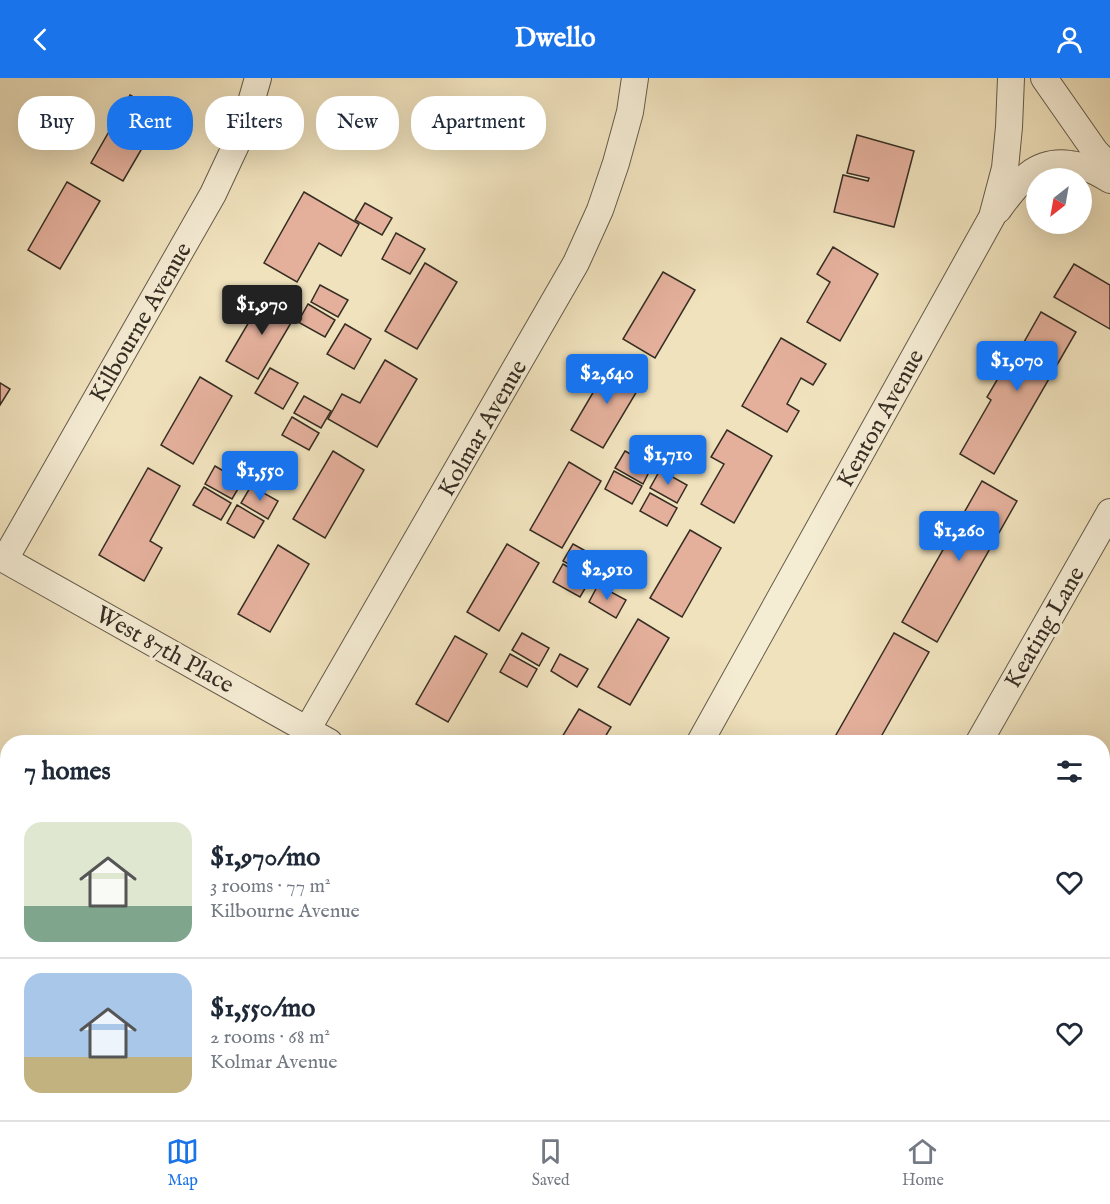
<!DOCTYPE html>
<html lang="en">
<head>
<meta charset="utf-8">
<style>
  :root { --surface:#fff; --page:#f2f2f3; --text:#1f2937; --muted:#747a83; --line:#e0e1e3; --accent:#1a73e8 }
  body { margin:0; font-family:"IM FELL English",serif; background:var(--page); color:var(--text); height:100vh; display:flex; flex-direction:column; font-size:22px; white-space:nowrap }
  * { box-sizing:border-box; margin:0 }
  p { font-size:20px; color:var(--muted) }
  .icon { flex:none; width:33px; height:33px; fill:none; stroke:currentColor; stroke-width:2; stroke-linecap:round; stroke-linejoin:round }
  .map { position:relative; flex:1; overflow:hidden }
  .details { position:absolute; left:0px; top:657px; width:1110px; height:386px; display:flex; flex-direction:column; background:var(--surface); border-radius:24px 24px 0 0; box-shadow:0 6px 24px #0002 }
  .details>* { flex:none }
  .banner { position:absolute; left:18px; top:18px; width:600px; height:54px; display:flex; gap:12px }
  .needle { width:39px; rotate:211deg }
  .tools { position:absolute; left:1026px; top:90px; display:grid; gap:12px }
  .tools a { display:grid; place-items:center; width:66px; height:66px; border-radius:50%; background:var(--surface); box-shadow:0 6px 24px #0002; font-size:30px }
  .price { position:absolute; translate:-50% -51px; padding:0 14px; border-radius:6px; background:var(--accent); color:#fff; font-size:20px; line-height:39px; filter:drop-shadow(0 2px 3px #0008) }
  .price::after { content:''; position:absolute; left:50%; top:36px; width:18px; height:14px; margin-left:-9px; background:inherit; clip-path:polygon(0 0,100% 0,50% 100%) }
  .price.active { background:#222; color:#fff }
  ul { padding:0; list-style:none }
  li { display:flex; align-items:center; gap:18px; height:150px; padding:0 24px }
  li+li { border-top:2px solid var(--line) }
  li span { display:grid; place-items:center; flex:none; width:168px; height:120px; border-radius:18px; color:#555 }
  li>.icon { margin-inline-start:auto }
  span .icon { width:72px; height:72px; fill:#fffc; stroke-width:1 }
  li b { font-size:26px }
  h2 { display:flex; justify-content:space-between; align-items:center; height:72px; padding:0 24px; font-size:26px }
  .chip { padding:0 21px; border-radius:24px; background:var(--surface); box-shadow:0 6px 24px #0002; font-size:21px; line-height:54px }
  .chip.active { background:var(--accent); color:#fff }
  header { display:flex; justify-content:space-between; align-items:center; height:78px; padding:0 24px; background:var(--accent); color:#fff; font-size:27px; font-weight:700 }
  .tabs { display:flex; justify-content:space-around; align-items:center; height:84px; border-top:2px solid var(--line); background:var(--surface); font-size:16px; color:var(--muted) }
  .tabs a { display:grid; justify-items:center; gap:3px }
  .tabs .active { color:var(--accent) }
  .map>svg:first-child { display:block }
</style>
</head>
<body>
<header><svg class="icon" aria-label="back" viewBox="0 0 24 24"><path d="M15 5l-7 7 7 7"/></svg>Dwello<svg class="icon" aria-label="person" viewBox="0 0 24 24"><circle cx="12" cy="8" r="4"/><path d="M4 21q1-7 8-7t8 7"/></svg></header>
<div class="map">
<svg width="1110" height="1042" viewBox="0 0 1110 1042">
  <rect width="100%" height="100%" fill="#f0e2bd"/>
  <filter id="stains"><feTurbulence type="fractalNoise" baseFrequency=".00333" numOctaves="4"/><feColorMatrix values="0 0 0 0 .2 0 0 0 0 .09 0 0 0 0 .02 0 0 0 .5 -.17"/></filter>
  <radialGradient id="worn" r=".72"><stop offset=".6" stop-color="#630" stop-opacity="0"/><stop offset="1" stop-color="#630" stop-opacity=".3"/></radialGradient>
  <g fill="#e4b09c" stroke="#362e23" stroke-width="1.5">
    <path d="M 130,17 L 162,36 L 123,103 L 91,85 Z"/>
    <path d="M 857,57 L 914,73 L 894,149 L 834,134 L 843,97 L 868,103 L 869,100 L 847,95 Z"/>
    <path d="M 67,104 L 100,123 L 60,191 L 28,172 Z"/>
    <path d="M 304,114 L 359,146 L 341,178 L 319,165 L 297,204 L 264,185 Z"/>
    <path d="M 365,125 L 392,140 L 382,157 L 355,142 Z"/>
    <path d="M 396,155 L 425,171 L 410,196 L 382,181 Z"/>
    <path d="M 833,169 L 878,196 L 840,263 L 807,244 L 830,204 L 817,196 Z"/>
    <path d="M 425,185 L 457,204 L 417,271 L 385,253 Z"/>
    <path d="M 1074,186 L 1110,207 L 1110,251 L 1054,219 Z"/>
    <path d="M 663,194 L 695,212 L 655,280 L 623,261 Z"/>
    <path d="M 320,207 L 348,222 L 338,239 L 311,224 Z"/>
    <path d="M 266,215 L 298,233 L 258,301 L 226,283 Z"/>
    <path d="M 308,226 L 335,242 L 325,259 L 298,244 Z"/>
    <path d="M 1041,234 L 1076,254 L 994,396 L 960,376 L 991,322 L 987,319 L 1007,285 L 1011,287 Z"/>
    <path d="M 345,246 L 371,261 L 354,291 L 327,276 Z"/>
    <path d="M 781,260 L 826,286 L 813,307 L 801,300 L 787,326 L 799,333 L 787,354 L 742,328 Z"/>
    <path d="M 385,282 L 417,301 L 377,369 L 328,341 L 342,316 L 360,325 Z"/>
    <path d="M 611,284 L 643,303 L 603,370 L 571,352 Z"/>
    <path d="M 270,290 L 298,305 L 283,331 L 255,315 Z"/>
    <path d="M 200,299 L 232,318 L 193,386 L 161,367 Z"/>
    <path d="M 0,305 L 10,311 L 0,327 Z"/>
    <path d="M 304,318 L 331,333 L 321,350 L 294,335 Z"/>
    <path d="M 292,339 L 319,355 L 309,372 L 282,357 Z"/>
    <path d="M 727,352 L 772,378 L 734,445 L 701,426 L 724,386 L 711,379 Z"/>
    <path d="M 333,373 L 364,392 L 325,460 L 293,441 Z"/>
    <path d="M 625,373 L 652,388 L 643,406 L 615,390 Z"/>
    <path d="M 569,384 L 601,403 L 562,470 L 530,452 Z"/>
    <path d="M 215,388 L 242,404 L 232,421 L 205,406 Z"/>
    <path d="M 148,390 L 180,408 L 150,463 L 162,470 L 144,503 L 99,477 Z"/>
    <path d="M 660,392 L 687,407 L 677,425 L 650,410 Z"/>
    <path d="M 614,393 L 642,408 L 632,426 L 605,411 Z"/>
    <path d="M 982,403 L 1017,423 L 937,564 L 902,544 Z"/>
    <path d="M 251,408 L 278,423 L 268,441 L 241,425 Z"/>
    <path d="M 204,409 L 231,425 L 221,442 L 193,427 Z"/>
    <path d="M 650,415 L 677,430 L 667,448 L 640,433 Z"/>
    <path d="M 237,427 L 264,443 L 254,460 L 227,445 Z"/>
    <path d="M 690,452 L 721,470 L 682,539 L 650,520 Z"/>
    <path d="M 507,466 L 539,485 L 499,553 L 467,534 Z"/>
    <path d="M 573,466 L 600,481 L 590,498 L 563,483 Z"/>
    <path d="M 278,467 L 309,486 L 270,554 L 238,536 Z"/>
    <path d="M 563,486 L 590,502 L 580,519 L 553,504 Z"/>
    <path d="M 598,507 L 626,522 L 616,540 L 589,524 Z"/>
    <path d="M 638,541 L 669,560 L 630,627 L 598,609 Z"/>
    <path d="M 522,555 L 549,570 L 539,588 L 512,572 Z"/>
    <path d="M 894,555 L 929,574 L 878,664 L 832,664 Z"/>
    <path d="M 455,558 L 487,576 L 448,644 L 416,626 Z"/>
    <path d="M 510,576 L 537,591 L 527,609 L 500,594 Z"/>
    <path d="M 560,576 L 588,591 L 577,609 L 551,593 Z"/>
    <path d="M 579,631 L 611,649 L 602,664 L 559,664 Z"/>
    <path d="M 583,1035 L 629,1035 L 625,1042 L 579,1042 Z"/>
  </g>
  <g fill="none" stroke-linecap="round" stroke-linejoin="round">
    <defs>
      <g id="minor">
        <path d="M 1044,0 L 1095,73 L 1110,89"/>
        <path d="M 998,132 C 1017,106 1034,81 1070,86 C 1075,87 1080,87 1084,89 C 1093,92 1102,97 1110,102"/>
        <path d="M 0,479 L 329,664"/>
        <path d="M 5,481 L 213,116 L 243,52 L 258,0"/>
        <path d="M 307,652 L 576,185 L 600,132 L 616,85 L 630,34 L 635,0"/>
        <path d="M 700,664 L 992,139 L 1005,90 L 1009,49 L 1011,0"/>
        <path d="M 979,664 L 1110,434"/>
        <path d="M 0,863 L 8,867"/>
        <path d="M 1102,1019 L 1110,1022"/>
        <path d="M 300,1035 L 312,1042"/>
        <path d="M 486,1042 L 490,1035"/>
        <path d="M 766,1042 L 770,1035"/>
      </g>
      <g id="secondary">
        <path d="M 0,908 L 8,913"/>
        <path d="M 0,968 L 8,972"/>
        <path d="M 118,1035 L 130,1042"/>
        <path d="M 223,1035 L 235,1042"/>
      </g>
    </defs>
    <use href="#minor" stroke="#645b4a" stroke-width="28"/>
    <use href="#secondary" stroke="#362e23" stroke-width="36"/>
    <use href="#minor" stroke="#f5ecd4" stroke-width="26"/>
    <use href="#secondary" stroke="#f5ecd4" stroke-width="33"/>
  </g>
  <g text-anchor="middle" stroke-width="6" stroke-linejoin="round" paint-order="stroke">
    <g font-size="24" fill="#362e23" stroke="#f5ecd4">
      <text transform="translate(140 244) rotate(-60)" y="8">Kilbourne Avenue</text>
      <text transform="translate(880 340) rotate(-61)" y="8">Kenton Avenue</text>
      <text transform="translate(482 350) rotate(-60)" y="8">Kolmar Avenue</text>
      <text transform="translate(1044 549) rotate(-60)" y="8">Keating Lane</text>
      <text transform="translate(165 571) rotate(29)" y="8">West 87th Place</text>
    </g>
  </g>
  <rect width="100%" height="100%" filter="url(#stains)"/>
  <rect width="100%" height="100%" fill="url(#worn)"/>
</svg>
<div class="tools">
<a><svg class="needle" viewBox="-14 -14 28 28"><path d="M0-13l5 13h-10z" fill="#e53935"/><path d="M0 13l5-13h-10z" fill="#747a83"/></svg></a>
</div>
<b class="price active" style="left:262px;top:258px">$1,970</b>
<b class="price" style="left:1017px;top:314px">$1,070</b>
<b class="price" style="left:607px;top:327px">$2,640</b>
<b class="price" style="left:668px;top:408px">$1,710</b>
<b class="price" style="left:260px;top:424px">$1,550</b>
<b class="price" style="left:959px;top:484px">$1,260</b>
<b class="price" style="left:607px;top:523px">$2,910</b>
<div class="banner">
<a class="chip">Buy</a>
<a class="chip active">Rent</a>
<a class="chip">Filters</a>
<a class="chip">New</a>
<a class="chip">Apartment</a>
</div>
<section class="details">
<h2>7 homes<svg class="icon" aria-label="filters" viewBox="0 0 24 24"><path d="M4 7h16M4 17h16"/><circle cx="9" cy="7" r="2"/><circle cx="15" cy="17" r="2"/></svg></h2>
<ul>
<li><span style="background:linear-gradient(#dfe7d0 70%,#7fa58c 0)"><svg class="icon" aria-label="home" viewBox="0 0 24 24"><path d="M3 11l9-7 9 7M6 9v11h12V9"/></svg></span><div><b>$1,970/mo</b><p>3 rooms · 77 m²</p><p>Kilbourne Avenue</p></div><svg class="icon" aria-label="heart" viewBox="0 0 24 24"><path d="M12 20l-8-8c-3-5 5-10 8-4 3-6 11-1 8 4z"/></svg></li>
<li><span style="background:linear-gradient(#a9c7e8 70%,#c2b280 0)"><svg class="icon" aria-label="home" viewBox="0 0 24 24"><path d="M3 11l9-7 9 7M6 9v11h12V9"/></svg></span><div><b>$1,550/mo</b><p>2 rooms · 68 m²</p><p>Kolmar Avenue</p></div><svg class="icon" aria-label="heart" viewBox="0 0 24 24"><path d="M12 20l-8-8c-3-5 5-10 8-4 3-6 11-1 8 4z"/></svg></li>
</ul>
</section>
</div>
<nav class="tabs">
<a class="active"><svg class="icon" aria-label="map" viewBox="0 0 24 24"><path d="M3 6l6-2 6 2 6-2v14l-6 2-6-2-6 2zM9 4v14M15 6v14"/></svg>Map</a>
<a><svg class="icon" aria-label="saved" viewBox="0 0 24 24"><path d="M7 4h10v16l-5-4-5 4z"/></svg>Saved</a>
<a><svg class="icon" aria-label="home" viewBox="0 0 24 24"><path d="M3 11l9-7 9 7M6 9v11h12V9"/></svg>Home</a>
</nav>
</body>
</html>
